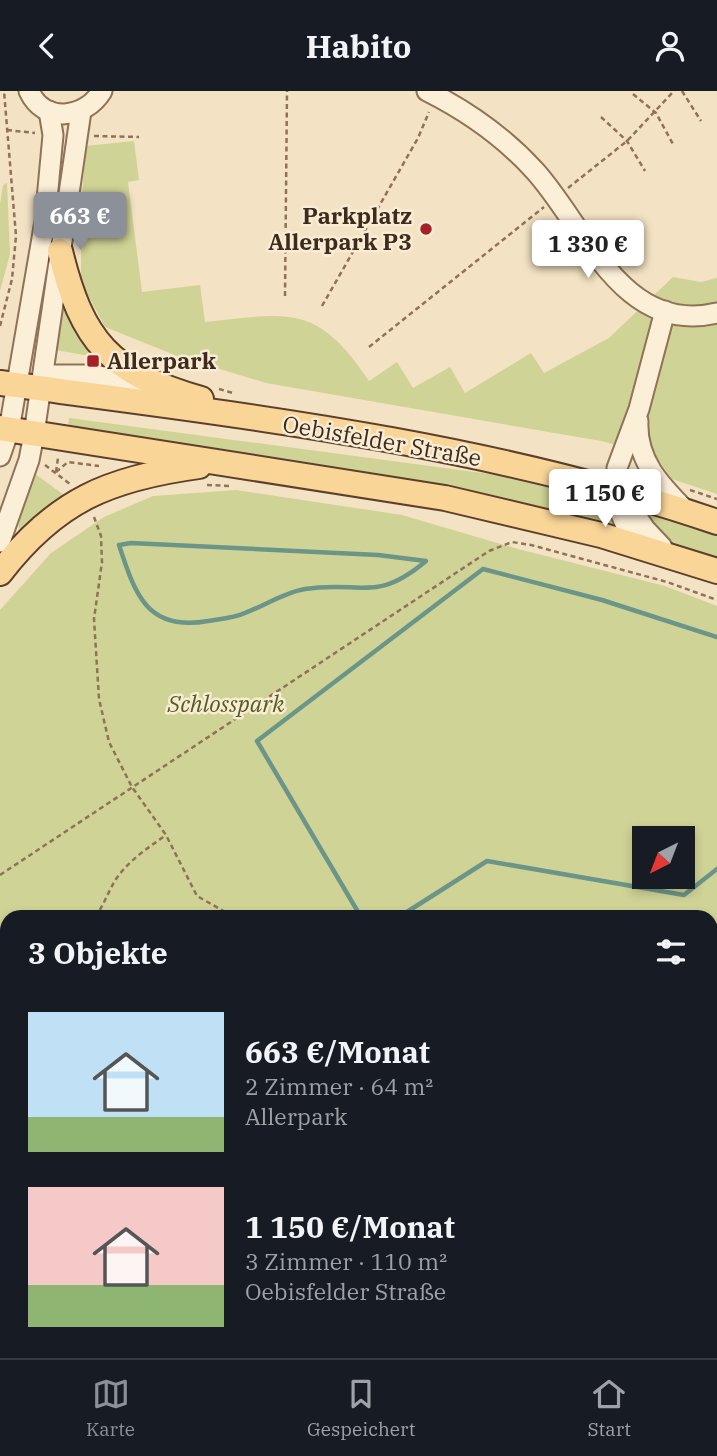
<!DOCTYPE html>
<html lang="de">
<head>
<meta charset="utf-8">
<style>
  :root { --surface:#171b24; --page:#242831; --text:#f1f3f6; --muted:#9ea1a6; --line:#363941; --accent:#8c9099 }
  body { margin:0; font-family:"IBM Plex Serif",serif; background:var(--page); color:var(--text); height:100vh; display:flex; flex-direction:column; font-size:26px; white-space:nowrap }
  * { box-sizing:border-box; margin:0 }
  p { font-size:23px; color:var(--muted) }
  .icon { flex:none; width:38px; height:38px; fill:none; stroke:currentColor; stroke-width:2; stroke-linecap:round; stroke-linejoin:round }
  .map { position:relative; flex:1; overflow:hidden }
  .side { position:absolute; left:0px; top:819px; width:718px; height:448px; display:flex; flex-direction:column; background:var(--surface); border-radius:21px 21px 0 0; box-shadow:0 4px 10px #0003 }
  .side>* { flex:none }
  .needle { width:46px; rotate:222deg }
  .tools { position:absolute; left:632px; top:735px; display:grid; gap:14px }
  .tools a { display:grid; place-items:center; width:63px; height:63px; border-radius:0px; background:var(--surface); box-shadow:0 4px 10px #0003; font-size:35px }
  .price { position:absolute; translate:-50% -60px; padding:0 16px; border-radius:7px; background:#fff; color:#222; font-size:23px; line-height:46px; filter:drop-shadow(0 2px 4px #0008) }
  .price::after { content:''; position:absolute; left:50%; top:42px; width:21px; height:16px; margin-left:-10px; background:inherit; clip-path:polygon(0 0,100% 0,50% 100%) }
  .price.current { background:var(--accent); color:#fff }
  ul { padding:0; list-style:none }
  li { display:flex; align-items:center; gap:21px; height:175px; padding:0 28px }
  li span { display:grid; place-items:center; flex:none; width:196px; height:140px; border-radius:0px; color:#555 }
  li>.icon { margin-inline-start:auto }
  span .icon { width:84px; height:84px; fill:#fffc; stroke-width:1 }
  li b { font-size:30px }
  h2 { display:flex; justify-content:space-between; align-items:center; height:84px; padding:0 28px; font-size:30px }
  header { display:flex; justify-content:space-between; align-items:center; height:91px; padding:0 28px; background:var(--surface); font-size:32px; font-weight:700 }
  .tab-bar { display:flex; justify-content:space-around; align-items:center; height:98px; border-top:2px solid var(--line); background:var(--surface); font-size:19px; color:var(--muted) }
  .tab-bar a { display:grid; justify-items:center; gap:4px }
  .tab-bar .current { color:var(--accent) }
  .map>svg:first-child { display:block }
</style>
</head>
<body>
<header><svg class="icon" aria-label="back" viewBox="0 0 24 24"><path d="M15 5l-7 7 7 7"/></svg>Habito<svg class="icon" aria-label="person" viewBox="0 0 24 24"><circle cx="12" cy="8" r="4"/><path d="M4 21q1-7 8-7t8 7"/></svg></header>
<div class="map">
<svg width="717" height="1267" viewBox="0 0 717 1267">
  <rect width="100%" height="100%" fill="#f3e2c3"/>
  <g fill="#d0d396" fill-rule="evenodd">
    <path d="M 134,50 L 139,89 L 128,91 L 142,201 L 200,194 L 205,231 C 289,222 317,212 369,290 L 397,271 L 413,297 L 450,276 L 465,302 L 531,262 L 544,282 L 609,247 L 673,186 L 701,191 L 717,187 L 717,403 L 672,388 L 655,364 L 601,350 L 266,292 L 177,265 L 105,236 L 81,191 L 81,114 L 86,55 Z"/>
    <path d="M 7,92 L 10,163 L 0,200 L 0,113 L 3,94 Z"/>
    <path d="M 62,207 L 102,267 L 55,259 Z"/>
    <path d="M 69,327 L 535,389 L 608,409 L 621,439 L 68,338 Z"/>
    <path d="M 34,382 L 68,407 L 21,441 L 18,434 Z"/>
    <path d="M 236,399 L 402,424 L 518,458 L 665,495 L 717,515 L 717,1267 L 0,1267 L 0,519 L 51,462 L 104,426 L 153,405 ZM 644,747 L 682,747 L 682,786 L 644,786 ZM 7,826 L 710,826 L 710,1260 L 7,1260 Z"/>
    <path d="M 638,416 L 717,441 L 717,468 L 668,451 Z"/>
  </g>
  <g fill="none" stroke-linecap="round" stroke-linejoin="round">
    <g stroke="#6b9588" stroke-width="4.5">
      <path d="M 131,452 L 378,464 L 426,470 C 375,513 360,489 305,498 C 285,501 264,515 245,522 C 234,527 220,528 208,530 C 147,541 135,503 119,454 Z"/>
      <path d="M 361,826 L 257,650 L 483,478 L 602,509 L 717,546"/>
      <path d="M 399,826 L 487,770 L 684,804 L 717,778"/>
      <path d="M 710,1014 L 717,1016"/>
    </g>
    <defs>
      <g id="minor">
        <path d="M 29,0 C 44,33 85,28 102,0"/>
        <path d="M 427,0 C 467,20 505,47 535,80 C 585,135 622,245 717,222"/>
        <path d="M 40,297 L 53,284 L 91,284 L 149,293"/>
        <path d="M 638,330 C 636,369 660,394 686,420"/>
        <path d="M 0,365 L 9,339 L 45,130 L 53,44 L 49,20"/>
        <path d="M 625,408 L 645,438 L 662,456"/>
        <path d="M 0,451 L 29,369 L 34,343 L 81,20"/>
        <path d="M 645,456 L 626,435 L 615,409 L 617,377 L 639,318 L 665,220"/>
        <path d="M 287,1267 L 291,1260"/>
      </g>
      <g id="major">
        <path d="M 60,160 C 82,251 110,282 201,308"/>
        <path d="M 0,292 C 240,324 487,352 717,431"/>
        <path d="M 0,337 L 445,407 L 601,444 L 717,480"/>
        <path d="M 0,482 C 56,409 110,387 199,375"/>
      </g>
    </defs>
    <use href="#minor" stroke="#907257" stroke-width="23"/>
    <use href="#major" stroke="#5d402c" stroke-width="28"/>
    <g stroke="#907257" stroke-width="2.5" stroke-dasharray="5 3.5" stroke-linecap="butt">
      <path d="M 682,0 L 701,30"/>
      <path d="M 633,3 L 656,22 L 674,55"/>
      <path d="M 601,26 L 627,50 L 645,80"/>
      <path d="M 7,39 L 35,42"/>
      <path d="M 94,45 L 139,46"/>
      <path d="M 568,97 L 627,50 L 674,0"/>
      <path d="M 285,205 L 287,0"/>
      <path d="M 322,215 L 418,47 L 429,21"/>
      <path d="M 0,235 L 12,188 L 16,145 L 4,0"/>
      <path d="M 369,256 L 544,116"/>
      <path d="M 219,298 L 233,302"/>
      <path d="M 45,374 L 70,393"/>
      <path d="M 56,381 L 58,367"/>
      <path d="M 56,381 L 68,371 L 99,375"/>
      <path d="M 207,394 L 232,395"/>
      <path d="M 690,399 L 717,408"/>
      <path d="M 94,426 L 101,445 L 102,471 L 94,528 L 99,608 L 109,651 L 132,696 L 166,744 L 197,805 L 234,826"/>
      <path d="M 0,784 L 489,460 L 512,451 L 531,454 L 667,491 L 717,509"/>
      <path d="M 95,826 C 104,814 108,801 116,788 C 129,769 148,757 166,744"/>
      <path d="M 0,838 L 7,840"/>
      <path d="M 710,1032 L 717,1032"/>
      <path d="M 710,1154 L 717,1155"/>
      <path d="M 463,1260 L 465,1267"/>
    </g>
    <use href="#minor" stroke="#fcefd8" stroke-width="19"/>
    <use href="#major" stroke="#fad598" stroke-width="24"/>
  </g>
  <g fill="#a6202a" stroke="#f9ecd4" stroke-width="2.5">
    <circle cx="426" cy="138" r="7"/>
    <rect x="86" y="263" width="14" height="14" rx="3.5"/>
  </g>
  <g text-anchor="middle" stroke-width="5" stroke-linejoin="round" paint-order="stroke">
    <g font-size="23" font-weight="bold" fill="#3e2b1d" stroke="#f9ecd4" text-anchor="end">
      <text x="412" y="133">Parkplatz<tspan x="412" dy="26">Allerpark P3</tspan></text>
      <text x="107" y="278" text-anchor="start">Allerpark</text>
    </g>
    <g font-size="23" fill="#3e2b1d" stroke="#f9ecd4">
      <text transform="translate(382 350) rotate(10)" y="8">Oebisfelder Straße</text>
    </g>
    <g font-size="23" font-style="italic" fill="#525d21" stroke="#f9ecd4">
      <text x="226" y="621">Schlosspark</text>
    </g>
  </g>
</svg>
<div class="tools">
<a><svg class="needle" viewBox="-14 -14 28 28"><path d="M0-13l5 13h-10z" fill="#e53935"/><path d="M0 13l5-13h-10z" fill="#9ea1a6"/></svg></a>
</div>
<b class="price current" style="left:80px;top:161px">663 €</b>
<b class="price" style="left:588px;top:189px">1 330 €</b>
<b class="price" style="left:605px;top:438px">1 150 €</b>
<section class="side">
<h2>3 Objekte<svg class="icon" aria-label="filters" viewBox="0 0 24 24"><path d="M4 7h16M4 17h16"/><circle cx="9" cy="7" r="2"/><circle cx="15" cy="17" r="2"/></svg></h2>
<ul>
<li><span style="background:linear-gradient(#bfe0f5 75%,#8fb573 0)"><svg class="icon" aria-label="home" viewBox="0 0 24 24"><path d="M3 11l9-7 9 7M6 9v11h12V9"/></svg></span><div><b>663 €/Monat</b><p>2 Zimmer · 64 m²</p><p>Allerpark</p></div></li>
<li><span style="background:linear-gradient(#f6c9c9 70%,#8fb573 0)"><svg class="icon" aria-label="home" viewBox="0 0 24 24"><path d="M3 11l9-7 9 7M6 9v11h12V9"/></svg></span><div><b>1 150 €/Monat</b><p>3 Zimmer · 110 m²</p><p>Oebisfelder Straße</p></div></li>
</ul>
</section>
</div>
<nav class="tab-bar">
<a class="current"><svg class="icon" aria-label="map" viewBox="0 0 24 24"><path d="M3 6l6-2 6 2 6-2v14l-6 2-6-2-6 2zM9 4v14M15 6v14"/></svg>Karte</a>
<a><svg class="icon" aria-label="saved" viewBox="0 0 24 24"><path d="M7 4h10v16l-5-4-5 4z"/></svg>Gespeichert</a>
<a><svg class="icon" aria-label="home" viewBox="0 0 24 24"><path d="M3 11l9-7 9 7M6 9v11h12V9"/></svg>Start</a>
</nav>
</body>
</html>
